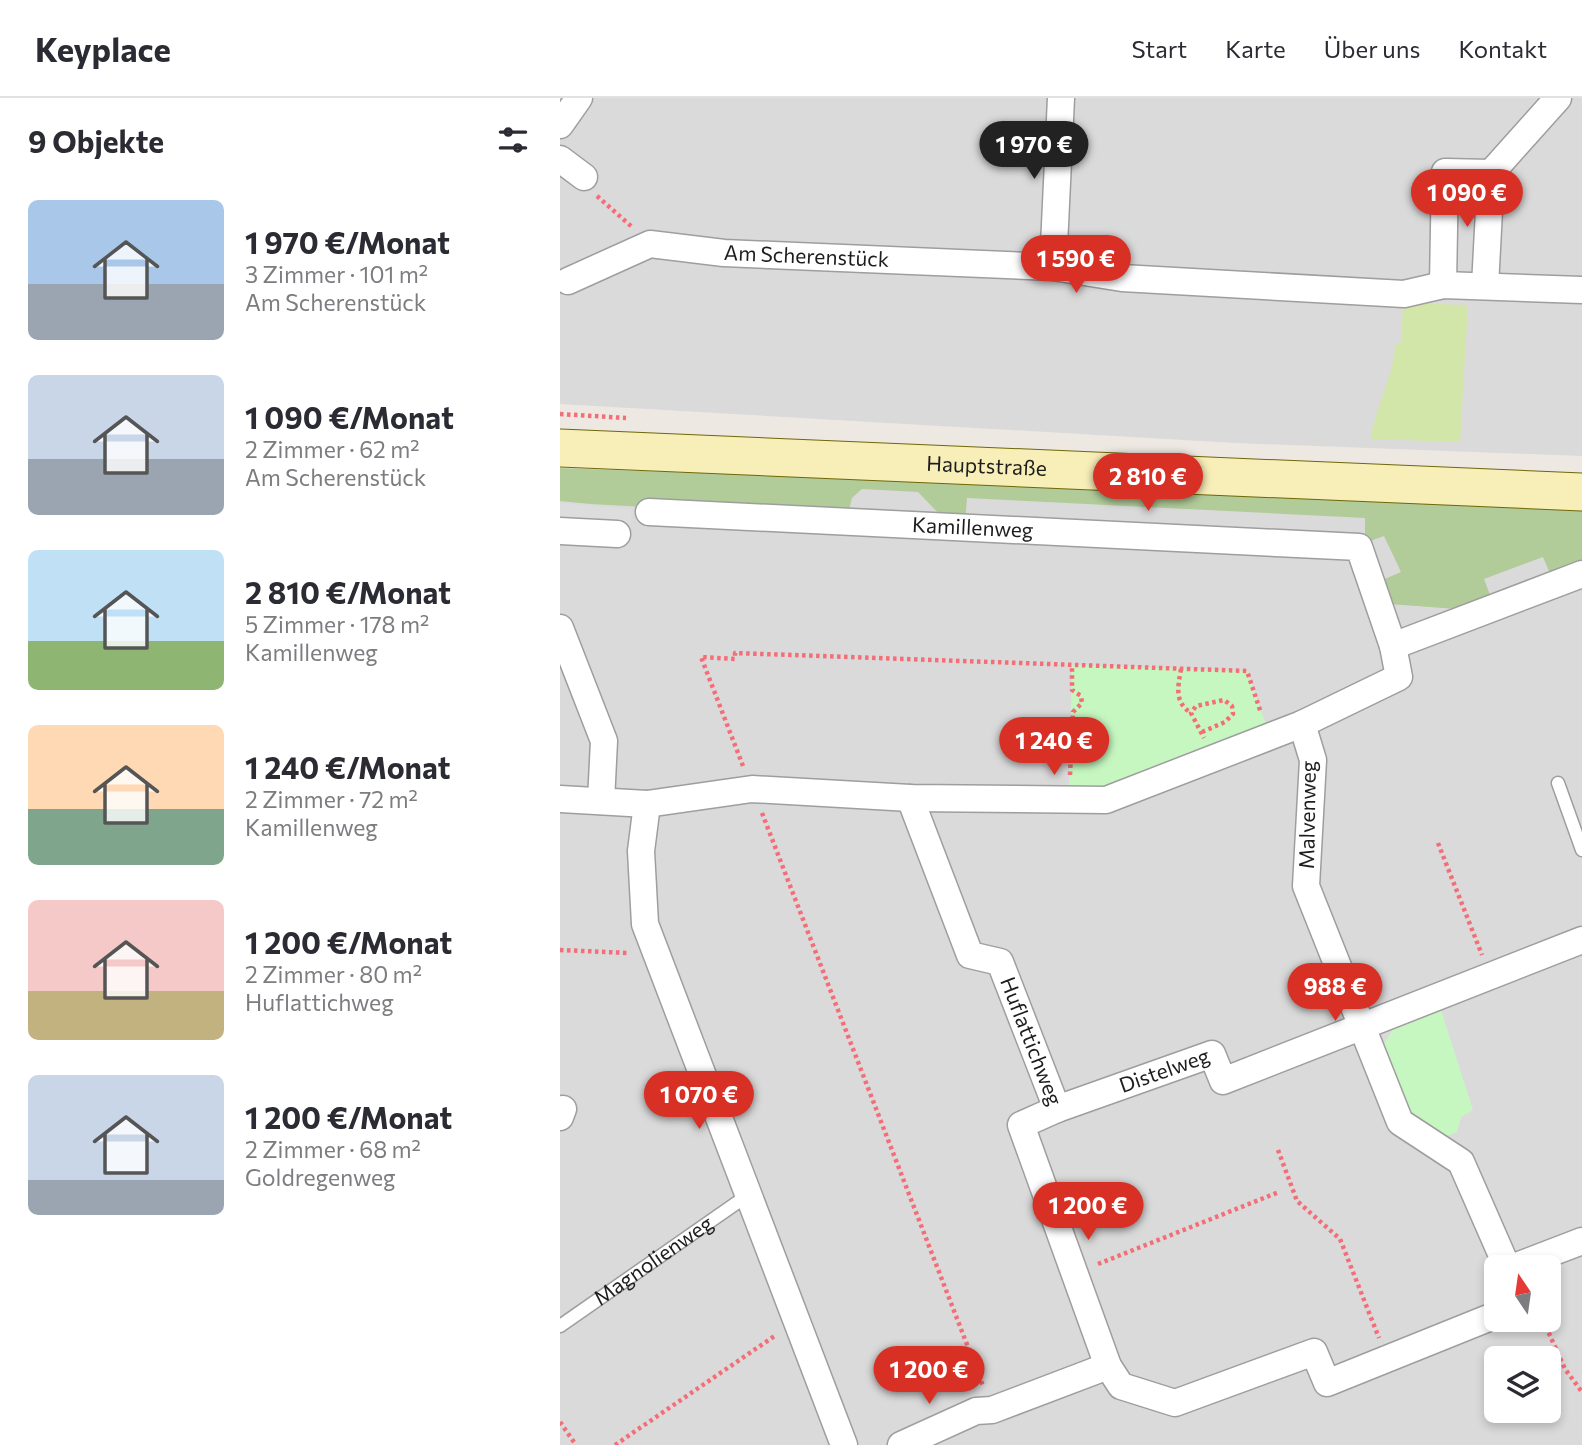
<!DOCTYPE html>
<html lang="de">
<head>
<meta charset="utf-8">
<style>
  :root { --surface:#fff; --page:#f7f7f7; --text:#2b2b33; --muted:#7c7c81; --line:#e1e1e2; --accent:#d93025 }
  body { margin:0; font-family:Commissioner,sans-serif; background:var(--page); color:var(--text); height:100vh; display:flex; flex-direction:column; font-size:26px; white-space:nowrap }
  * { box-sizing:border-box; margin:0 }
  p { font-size:23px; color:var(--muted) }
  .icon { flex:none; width:38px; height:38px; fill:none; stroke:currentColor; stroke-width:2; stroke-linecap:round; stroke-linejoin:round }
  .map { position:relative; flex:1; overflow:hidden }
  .sheet { display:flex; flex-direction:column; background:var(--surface); width:560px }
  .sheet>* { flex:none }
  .needle { width:46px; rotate:347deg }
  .controls { position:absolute; left:924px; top:1157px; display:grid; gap:14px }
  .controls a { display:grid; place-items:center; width:77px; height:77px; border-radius:10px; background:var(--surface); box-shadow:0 4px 10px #0003; font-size:35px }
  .price { position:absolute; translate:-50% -60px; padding:0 16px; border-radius:24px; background:var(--accent); color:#fff; font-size:23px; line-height:46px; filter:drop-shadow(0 2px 4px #0008) }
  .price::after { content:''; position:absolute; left:50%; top:42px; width:21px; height:16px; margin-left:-10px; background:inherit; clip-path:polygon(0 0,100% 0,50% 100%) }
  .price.active { background:#222; color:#fff }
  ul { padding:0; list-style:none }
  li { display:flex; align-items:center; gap:21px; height:175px; padding:0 28px }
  li span { display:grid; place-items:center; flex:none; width:196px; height:140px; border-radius:10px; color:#555 }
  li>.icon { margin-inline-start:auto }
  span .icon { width:84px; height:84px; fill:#fffc; stroke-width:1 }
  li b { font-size:30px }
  h2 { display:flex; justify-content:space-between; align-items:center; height:84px; padding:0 28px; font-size:30px }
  header { display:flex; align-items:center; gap:42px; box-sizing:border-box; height:98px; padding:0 35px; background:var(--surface); border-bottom:2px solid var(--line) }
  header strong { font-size:33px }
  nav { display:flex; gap:38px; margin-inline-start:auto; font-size:24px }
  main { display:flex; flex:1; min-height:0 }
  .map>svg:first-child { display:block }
</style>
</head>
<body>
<header>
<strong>Keyplace</strong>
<nav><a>Start</a><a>Karte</a><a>Über uns</a><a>Kontakt</a></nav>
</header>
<main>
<section class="sheet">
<h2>9 Objekte<svg class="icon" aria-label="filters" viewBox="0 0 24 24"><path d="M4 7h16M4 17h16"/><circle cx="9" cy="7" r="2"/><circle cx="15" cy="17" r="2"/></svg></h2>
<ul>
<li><span style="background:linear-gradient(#a9c7e8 60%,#9aa5b1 0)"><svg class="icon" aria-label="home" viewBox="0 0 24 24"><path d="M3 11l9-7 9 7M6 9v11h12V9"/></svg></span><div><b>1 970 €/Monat</b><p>3 Zimmer · 101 m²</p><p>Am Scherenstück</p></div></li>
<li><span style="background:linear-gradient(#c9d6e8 60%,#9aa5b1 0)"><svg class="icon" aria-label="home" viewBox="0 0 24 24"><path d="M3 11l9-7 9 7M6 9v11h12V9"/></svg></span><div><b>1 090 €/Monat</b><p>2 Zimmer · 62 m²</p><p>Am Scherenstück</p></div></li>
<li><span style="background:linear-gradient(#bfe0f5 65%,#8fb573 0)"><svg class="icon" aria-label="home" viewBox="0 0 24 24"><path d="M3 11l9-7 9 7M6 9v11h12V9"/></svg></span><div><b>2 810 €/Monat</b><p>5 Zimmer · 178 m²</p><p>Kamillenweg</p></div></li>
<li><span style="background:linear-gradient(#ffd9b3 60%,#7fa58c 0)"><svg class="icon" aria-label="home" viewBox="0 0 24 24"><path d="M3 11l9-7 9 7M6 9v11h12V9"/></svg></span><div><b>1 240 €/Monat</b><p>2 Zimmer · 72 m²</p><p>Kamillenweg</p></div></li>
<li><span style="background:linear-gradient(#f6c9c9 65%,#c2b280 0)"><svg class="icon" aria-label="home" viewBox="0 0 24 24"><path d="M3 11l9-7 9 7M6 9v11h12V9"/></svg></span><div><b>1 200 €/Monat</b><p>2 Zimmer · 80 m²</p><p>Huflattichweg</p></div></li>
<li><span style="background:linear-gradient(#c9d6e8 75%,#9aa5b1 0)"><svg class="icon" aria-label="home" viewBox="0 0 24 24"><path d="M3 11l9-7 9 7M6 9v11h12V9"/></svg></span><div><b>1 200 €/Monat</b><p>2 Zimmer · 68 m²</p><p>Goldregenweg</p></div></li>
</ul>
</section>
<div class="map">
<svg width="1022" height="1347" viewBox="0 0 1022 1347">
  <rect width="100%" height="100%" fill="#eee8e3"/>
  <g fill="#dbdada" fill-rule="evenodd">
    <path d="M 0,0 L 1022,0 L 1022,358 L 675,345 L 0,306 Z"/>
    <path d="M 0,378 L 256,382 L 1022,426 L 1022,1347 L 0,1347 ZM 936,1169 L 989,1169 L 989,1222 L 936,1222 ZM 936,1260 L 989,1260 L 989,1312 L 936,1312 Z"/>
  </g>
  <path fill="#d3e6aa" d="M 843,205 L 908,207 L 900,344 L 811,341 C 815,308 834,279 835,245 L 841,246 Z"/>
  <path fill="#b1cc99" d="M 0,370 L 536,389 L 1022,413 L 1022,467 L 991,478 L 983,459 L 924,481 L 932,502 L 910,512 L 829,506 L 820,483 L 841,474 L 824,438 L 805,445 L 805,420 L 407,400 L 405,424 L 385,422 L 358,394 L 302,391 L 292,400 L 287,420 L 30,406 L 0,403 Z"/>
  <g fill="#c6f7c1">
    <path d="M 512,567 L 687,573 L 706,627 L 544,691 L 509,690 Z"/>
    <path d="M 881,912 L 913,1012 L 901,1019 L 897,1034 L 881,1040 L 846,1018 L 821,951 L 837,924 Z"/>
  </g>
  <path fill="#ddd" d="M 0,405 L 71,411 L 71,426 L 0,419 Z"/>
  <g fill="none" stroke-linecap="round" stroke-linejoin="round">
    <defs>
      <g id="lane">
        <path d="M 998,685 L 1022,752"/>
        <path id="s1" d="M 0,1228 L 188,1097"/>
      </g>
      <g id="street">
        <path d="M 0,27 L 19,0"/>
        <path d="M 0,61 L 24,79"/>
        <path d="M 493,169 L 501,0"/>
        <path id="s2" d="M 8,183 L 90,146 L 164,155 L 493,169 L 562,180 L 844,196 L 883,187 L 1022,192"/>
        <path d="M 883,187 L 885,74 L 931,75"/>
        <path d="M 925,188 L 931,75 L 998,0"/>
        <path id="s3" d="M 89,414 L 799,449 L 833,548 L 1022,476"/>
        <path d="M 0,433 L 57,436"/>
        <path d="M 0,530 L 44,643 L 41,703"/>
        <path d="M 742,626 L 753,662 L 746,788 L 840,1024 L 901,1064 L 947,1169"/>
        <path id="s4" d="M 350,700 L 410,857 L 440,864 L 497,1011 L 461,1027 L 548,1268 L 561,1288 L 615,1305 L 754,1254 L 767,1285 L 936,1217"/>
        <path d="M 0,701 L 87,706 L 192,691 L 350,700 L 546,702 L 742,626 L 839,579 L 833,548"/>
        <path d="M 87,706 L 81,753 L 85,826 L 284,1347"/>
        <path id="s5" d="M 497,1011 L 652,956 L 663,983 L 1022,842"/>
        <path d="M 0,1019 L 3,1011"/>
        <path d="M 954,1169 L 1022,1143"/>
        <path d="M 341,1347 L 416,1313 L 432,1312 L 548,1268"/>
      </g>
      <g id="secondary">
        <path id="s6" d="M 0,350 L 1022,394"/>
      </g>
    </defs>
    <use href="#lane" stroke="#9e9e9e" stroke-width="15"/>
    <use href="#street" stroke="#9e9e9e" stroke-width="29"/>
    <use href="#secondary" stroke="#6f6709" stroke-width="39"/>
    <g stroke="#f46e78" stroke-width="4.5" stroke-dasharray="3.5 3.5" stroke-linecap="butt">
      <path d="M 37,98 L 72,129"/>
      <path d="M 0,316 L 66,320"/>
      <path d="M 621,571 C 618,589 614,604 631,615"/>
      <path d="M 642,634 L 665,624 L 673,616 L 672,608 L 664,602 L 636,608 L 631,615 L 644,640"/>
      <path d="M 183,668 L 141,559 L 175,561 L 175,555 L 687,573 L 701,615"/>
      <path d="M 510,677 L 513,614 L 522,605 L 521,598 L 512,592 L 512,567"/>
      <path d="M 202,715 L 423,1288"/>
      <path d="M 878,745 L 922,857"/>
      <path d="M 0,852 L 69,855"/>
      <path d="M 718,1052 L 737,1103 L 780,1141 L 819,1240"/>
      <path d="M 538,1166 L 719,1094"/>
      <path d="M 983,1222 L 1005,1271 L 1022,1294"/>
      <path d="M 0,1324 L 16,1347"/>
      <path d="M 55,1347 L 216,1237"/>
    </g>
    <use href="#lane" stroke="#fff" stroke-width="12"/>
    <use href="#street" stroke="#fff" stroke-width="26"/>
    <use href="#secondary" stroke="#f7eeb8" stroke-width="37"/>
  </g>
  <g text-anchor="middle" stroke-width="5" stroke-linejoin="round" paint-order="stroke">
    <g font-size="21" fill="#1d1d1d" stroke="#fff">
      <text dy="7" stroke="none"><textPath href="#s2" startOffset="247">Am Scherenstück</textPath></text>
      <text dy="7" stroke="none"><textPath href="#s6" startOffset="427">Hauptstraße</textPath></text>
      <text dy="7" stroke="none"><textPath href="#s3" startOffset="324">Kamillenweg</textPath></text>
      <text transform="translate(748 717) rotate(-89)" y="7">Malvenweg</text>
      <text dy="7" stroke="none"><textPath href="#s4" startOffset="284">Huflattichweg</textPath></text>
      <text dy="7" stroke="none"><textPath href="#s5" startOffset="114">Distelweg</textPath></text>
      <text dy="7" stroke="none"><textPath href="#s1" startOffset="114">Magnolienweg</textPath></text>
    </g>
  </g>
</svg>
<div class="controls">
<a><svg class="needle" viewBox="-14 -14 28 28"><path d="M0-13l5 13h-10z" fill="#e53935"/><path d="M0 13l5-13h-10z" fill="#7c7c81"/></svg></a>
<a><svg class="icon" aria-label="layers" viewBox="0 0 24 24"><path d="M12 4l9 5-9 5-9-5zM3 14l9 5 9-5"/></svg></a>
</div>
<b class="price active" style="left:474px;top:83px">1 970 €</b>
<b class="price" style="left:907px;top:131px">1 090 €</b>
<b class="price" style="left:516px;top:197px">1 590 €</b>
<b class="price" style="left:588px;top:415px">2 810 €</b>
<b class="price" style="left:494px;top:679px">1 240 €</b>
<b class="price" style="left:775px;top:925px">988 €</b>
<b class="price" style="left:139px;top:1033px">1 070 €</b>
<b class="price" style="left:528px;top:1144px">1 200 €</b>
<b class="price" style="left:369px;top:1308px">1 200 €</b>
</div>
</main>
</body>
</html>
